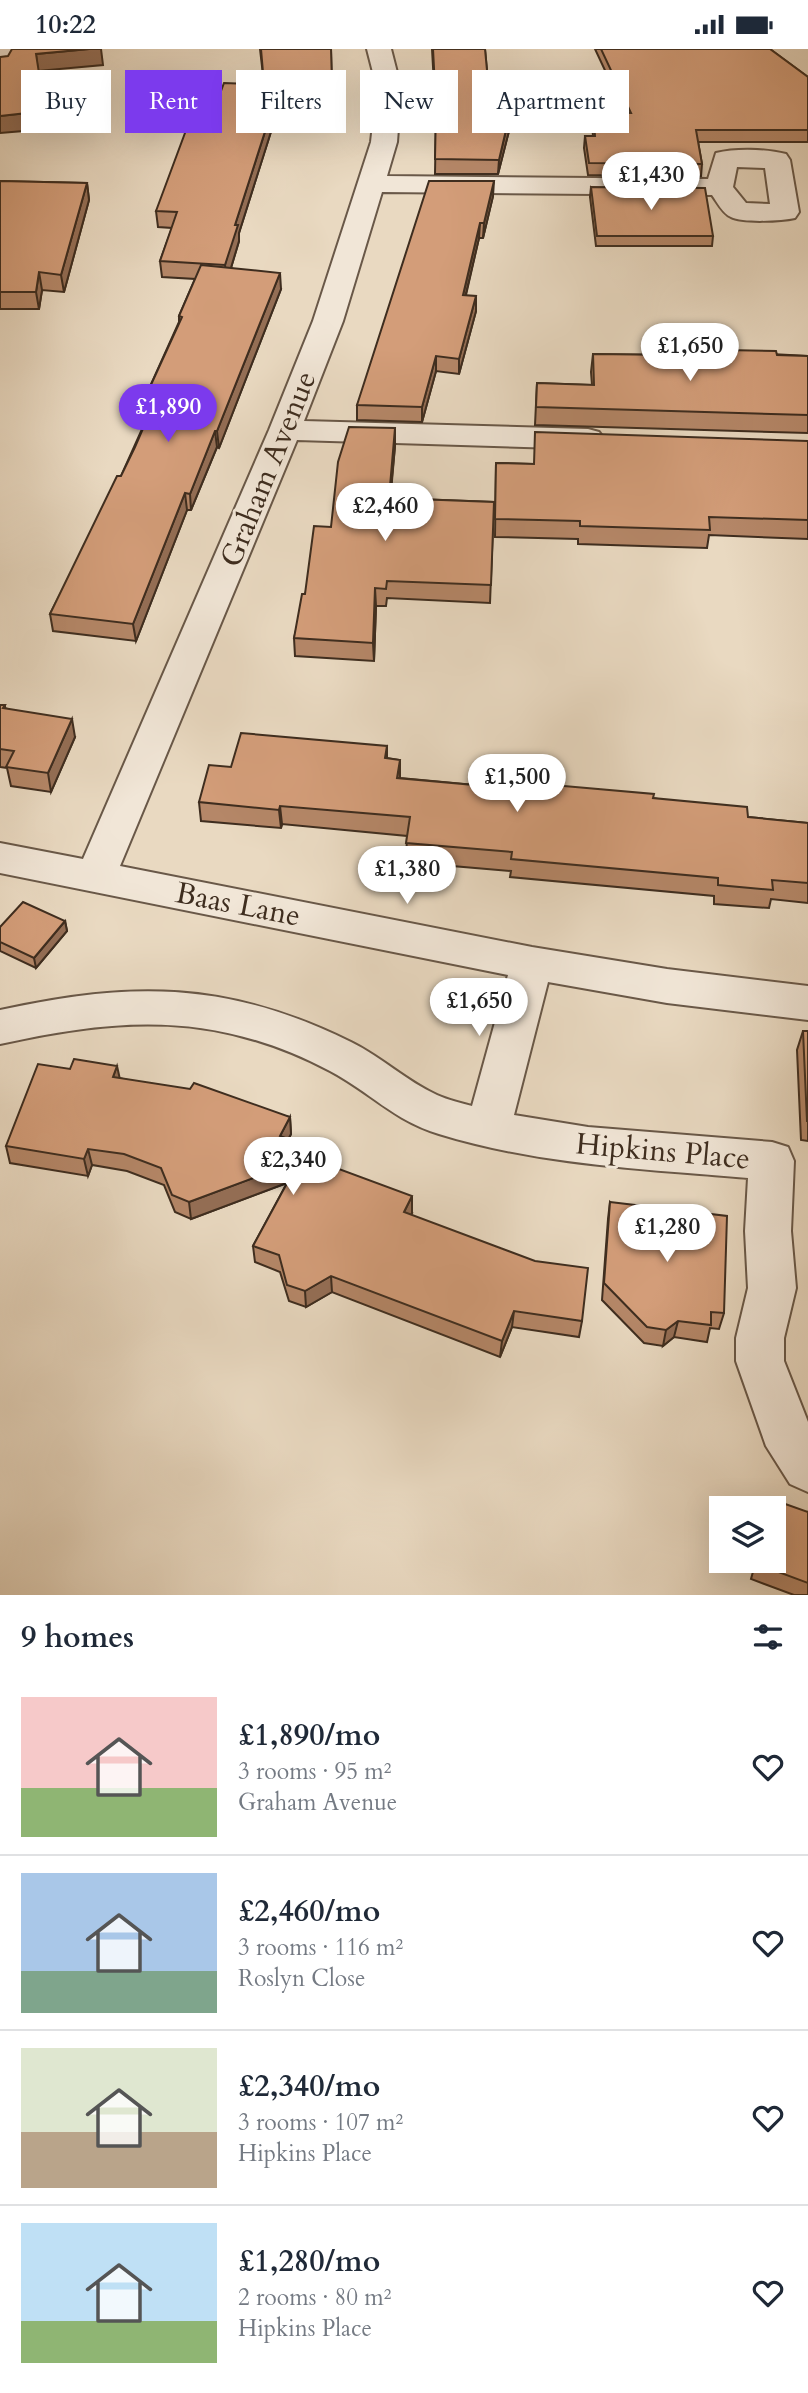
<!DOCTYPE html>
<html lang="en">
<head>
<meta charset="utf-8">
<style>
  :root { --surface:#fff; --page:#f6f6f7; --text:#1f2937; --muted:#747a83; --line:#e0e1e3; --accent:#7c3aed }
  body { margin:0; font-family:Cardo,serif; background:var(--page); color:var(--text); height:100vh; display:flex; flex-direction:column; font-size:26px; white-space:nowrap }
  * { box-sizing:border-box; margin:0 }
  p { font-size:23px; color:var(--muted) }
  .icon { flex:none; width:38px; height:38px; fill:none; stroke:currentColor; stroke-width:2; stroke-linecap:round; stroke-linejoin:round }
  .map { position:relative; height:1546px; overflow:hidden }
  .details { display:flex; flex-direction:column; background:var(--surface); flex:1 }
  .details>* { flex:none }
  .guide { position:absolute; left:21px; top:21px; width:766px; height:63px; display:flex; gap:14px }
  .buttons { position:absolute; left:709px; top:1447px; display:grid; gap:14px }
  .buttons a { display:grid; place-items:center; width:77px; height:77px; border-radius:0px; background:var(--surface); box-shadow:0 7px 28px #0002; font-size:35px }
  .price { position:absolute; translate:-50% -60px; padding:0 16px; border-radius:24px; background:#fff; color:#222; font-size:23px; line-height:46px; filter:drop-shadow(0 2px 4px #0008) }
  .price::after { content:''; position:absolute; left:50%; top:42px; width:21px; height:16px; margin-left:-10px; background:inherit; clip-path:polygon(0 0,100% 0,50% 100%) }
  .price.active { background:var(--accent); color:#fff }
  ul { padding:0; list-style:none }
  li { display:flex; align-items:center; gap:21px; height:175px; padding:0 21px }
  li+li { border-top:2px solid var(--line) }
  li span { display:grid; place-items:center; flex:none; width:196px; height:140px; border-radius:0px; color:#555 }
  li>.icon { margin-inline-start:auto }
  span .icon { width:84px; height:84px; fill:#fffc; stroke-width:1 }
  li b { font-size:30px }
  h2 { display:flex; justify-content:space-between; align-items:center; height:84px; padding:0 21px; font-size:30px }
  .tag { padding:0 24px; border-radius:0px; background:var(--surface); box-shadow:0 7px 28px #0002; font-size:24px; line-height:63px }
  .tag.active { background:var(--accent); color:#fff }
  .status { display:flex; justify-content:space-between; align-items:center; height:49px; padding:0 35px; background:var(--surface); direction:ltr }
  .status svg { height:19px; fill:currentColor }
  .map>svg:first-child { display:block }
</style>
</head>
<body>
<div class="status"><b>10:22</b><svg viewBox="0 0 49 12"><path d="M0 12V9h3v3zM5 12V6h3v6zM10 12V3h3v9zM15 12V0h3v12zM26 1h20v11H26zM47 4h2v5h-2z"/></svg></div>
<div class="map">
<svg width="808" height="1546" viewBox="0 0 808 1546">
  <rect width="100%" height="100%" fill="#e9d9c1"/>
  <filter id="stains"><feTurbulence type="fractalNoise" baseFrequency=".00286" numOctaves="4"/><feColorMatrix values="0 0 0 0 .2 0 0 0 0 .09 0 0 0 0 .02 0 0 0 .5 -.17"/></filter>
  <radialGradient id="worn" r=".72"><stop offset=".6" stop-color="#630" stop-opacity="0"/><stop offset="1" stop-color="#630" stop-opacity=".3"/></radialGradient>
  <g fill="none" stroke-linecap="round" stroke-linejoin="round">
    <defs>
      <g id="minor">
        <path d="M 0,0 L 23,0 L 9,22 L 0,24 Z"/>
        <path d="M 367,0 L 391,0 L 401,39 L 397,93 L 387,127 L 708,130 L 716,104 C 736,99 766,100 786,105 L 790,111 L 799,163 L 795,169 C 782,172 742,174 731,168 C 723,165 717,153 712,146 L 382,143 L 343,272 L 304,372 L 588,380 L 599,383 L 604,390 L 599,397 L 588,400 L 297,391 L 120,817 L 532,898 L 667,920 L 808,937 L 808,971 L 667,954 L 548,933 L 514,1066 L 588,1078 L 772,1093 L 788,1098 L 794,1112 L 791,1182 L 796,1239 L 784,1289 L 784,1312 L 808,1373 L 808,1443 L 790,1435 L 766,1397 L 736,1312 L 736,1289 L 748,1239 L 745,1182 L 748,1129 C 644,1120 540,1116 439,1085 C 393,1071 370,1043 330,1022 C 216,962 121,968 0,995 L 0,961 C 132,932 228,932 351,993 C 382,1008 406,1032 437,1046 C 448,1051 461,1054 472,1057 L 508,926 L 0,824 L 0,794 L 83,810 L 269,381 L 313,272 L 371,93 L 377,39 ZM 737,118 L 765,119 L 770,155 L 746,154 L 733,138 Z"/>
      </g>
    </defs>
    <use href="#minor" stroke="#695848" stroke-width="4"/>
    <use href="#minor" fill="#f1e6d7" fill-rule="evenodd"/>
  </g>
  <g fill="#b58768" stroke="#3e2d1f" stroke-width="2">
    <path d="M 260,0 L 331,0 L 332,45 L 281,46 L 281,51 L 239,184 L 239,192 L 231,219 L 281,240 L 219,399 L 217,398 L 191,461 L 187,461 L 136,592 L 53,582 L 50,565 L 121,427 L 147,369 L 146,367 L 144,351 L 179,273 L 179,267 L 195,230 L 162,228 L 160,212 L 172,179 L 158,178 L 156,162 L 264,35 Z"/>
    <path d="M 432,0 L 485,0 L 491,64 L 510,64 L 510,78 L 498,125 L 435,125 L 436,71 Z"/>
    <path d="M 595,0 L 770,0 L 808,28 L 808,93 L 698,93 L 702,115 L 701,127 L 588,126 L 584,99 L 585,87 L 593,87 L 592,75 L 593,63 L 625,64 Z"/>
    <path d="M 0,132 L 87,134 L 89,151 L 64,243 L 42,241 L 39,260 L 0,260 Z"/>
    <path d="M 591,138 L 713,187 L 712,197 L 596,197 L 590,148 Z"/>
    <path d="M 493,147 L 483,189 L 479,189 L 466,246 L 476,262 L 459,325 L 436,322 L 422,373 L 357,371 L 357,356 Z"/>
    <path d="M 673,300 L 808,307 L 808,384 L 535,376 L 537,334 L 592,336 L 591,323 L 593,305 L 672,306 Z"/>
    <path d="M 808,392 L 808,490 L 709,486 L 707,499 L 578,495 L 578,490 L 495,488 L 496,414 L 534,415 Z"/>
    <path d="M 395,397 L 390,449 L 494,453 L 490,554 L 387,549 L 386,557 L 376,557 L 374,612 L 295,607 L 294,589 L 305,545 L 331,478 Z"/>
    <path d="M 0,656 L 5,656 L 5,659 L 75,688 L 51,743 L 11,737 L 7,719 L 0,718 Z"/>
    <path d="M 387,697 L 387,709 L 400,711 L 400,729 L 518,740 L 653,749 L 748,768 L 808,774 L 808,854 L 771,850 L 769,859 L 714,855 L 714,847 L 510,828 L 511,822 L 406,813 L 407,787 L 282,775 L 281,779 L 201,772 L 199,753 L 231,718 Z"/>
    <path d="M 65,872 L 67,882 L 36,919 L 0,902 L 0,878 Z"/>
    <path d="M 803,982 L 808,982 L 808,1092 L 801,1091 L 797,1001 Z"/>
    <path d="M 70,1020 L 119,1029 L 290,1068 L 291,1085 L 288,1091 L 324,1114 L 412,1164 L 410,1166 L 582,1272 L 579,1288 L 512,1278 L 500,1308 L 332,1243 L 306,1258 L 289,1252 L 280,1223 L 255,1213 L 253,1197 L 287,1134 L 191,1170 L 175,1163 L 164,1136 L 127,1122 L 92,1116 L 88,1127 L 10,1114 L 6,1097 Z"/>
    <path d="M 610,1153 L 724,1264 L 719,1280 L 710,1279 L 707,1293 L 674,1288 L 663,1297 L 644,1294 L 602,1251 L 608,1170 Z"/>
    <path d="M 808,1463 L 808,1546 L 794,1546 L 751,1530 L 756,1512 L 774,1512 Z"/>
  </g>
  <g fill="#946e55" stroke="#3e2d1f" stroke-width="2">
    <path d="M 89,0 L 101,0 L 103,16 L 38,22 L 36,5 Z"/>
    <path d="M 280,36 L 281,51 L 239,184 L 239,192 L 227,232 L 225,216 L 235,176 Z"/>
    <path d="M 45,62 L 47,80 L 0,84 L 0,67 Z"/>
    <path d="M 510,64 L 510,78 L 498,125 L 499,111 Z"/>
    <path d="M 494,132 L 493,147 L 483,189 L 484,174 Z"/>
    <path d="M 87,134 L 89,151 L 64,243 L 61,226 Z"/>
    <path d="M 480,174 L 479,189 L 462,261 L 463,246 Z"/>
    <path d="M 39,223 L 42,241 L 39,260 L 36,243 Z"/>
    <path d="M 280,224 L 281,240 L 219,399 L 217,382 Z"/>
    <path d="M 476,247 L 476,262 L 459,325 L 459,310 Z"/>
    <path d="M 436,307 L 436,322 L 422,373 L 422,358 Z"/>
    <path d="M 395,379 L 395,397 L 389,466 L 389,449 Z"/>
    <path d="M 215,382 L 217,398 L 191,461 L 190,445 Z"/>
    <path d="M 185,444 L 187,461 L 136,592 L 133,575 Z"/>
    <path d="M 375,539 L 376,557 L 374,612 L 373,594 Z"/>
    <path d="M 72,670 L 75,688 L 51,743 L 48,724 Z"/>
    <path d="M 400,711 L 400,729 L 397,729 Z"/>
    <path d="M 280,757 L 282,775 L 281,779 L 279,761 Z"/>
    <path d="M 65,872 L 67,882 L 36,919 L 34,909 Z"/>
    <path d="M 117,1017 L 121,1035 L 113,1028 Z"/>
    <path d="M 290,1068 L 291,1085 L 281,1104 L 280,1087 Z"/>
    <path d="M 88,1100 L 92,1116 L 88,1127 L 84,1110 Z"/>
    <path d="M 323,1103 L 324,1120 L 309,1109 Z"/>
    <path d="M 299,1112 L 300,1129 L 191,1170 L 189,1153 Z"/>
    <path d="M 412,1147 L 412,1164 L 404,1180 L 404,1163 Z"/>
    <path d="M 331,1227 L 332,1243 L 306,1258 L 305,1242 Z"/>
    <path d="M 514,1262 L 512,1278 L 500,1308 L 502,1292 Z"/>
    <path d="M 678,1272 L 674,1288 L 663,1297 L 666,1281 Z"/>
  </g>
  <g fill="#d39d79" stroke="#3e2d1f" stroke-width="2">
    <path d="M 12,0 L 89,0 L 36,5 L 45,62 L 0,67 L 0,8 L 8,7 Z"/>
    <path d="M 261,0 L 331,0 L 332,33 L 264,35 Z"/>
    <path d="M 433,0 L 485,0 L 491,64 L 510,64 L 499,111 L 435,110 L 436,58 Z"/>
    <path d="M 601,0 L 770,0 L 808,28 L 808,81 L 696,81 L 702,115 L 589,114 L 585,87 L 595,87 L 593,63 L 631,64 Z"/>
    <path d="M 224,34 L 280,36 L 235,176 L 238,176 L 225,216 L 160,212 L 177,163 L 156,162 L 198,49 L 218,50 Z"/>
    <path d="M 0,132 L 87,134 L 61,226 L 39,223 L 36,243 L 0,243 Z"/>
    <path d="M 429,132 L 494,132 L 484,174 L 480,174 L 463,246 L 476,247 L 459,310 L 436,307 L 422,358 L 357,356 Z"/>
    <path d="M 591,138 L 705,139 L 713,187 L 597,187 Z"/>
    <path d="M 201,216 L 280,224 L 217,382 L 215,382 L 190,445 L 185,444 L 133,575 L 50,565 L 117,427 L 121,427 L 135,398 L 151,361 L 144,351 L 182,268 L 179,267 Z"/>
    <path d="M 673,300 L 776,302 L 777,306 L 808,307 L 808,366 L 536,358 L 537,334 L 594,336 L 593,305 L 674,306 Z"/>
    <path d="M 349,378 L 395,379 L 389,449 L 494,453 L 491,536 L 387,532 L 386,540 L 375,539 L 373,594 L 294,589 L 302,545 L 305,545 L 314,477 L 331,478 L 338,413 Z"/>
    <path d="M 535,383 L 808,392 L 808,471 L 709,468 L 710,481 L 580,477 L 580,472 L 495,470 L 496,414 L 534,415 Z"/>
    <path d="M 0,656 L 5,656 L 3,659 L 72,670 L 48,724 L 6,718 L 14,702 L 0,700 Z"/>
    <path d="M 241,684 L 387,697 L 385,709 L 400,711 L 397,729 L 518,740 L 519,733 L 654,745 L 653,749 L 747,758 L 748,768 L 808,774 L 808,834 L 772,831 L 773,841 L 718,836 L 718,829 L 511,810 L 512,803 L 406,794 L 410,768 L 280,757 L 279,761 L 199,753 L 209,716 L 231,718 Z"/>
    <path d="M 23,853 L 65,872 L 34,909 L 0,893 L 0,878 Z"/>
    <path d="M 803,982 L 808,982 L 808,1072 L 807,1072 Z"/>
    <path d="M 74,1010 L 117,1017 L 113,1028 L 190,1040 L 194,1034 L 290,1068 L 280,1087 L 323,1103 L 309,1109 L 412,1147 L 404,1163 L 535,1212 L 588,1219 L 582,1272 L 514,1262 L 502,1292 L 331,1227 L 305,1242 L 287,1236 L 279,1206 L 253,1197 L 299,1112 L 189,1153 L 172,1146 L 161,1119 L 124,1105 L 88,1100 L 84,1110 L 6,1097 L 38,1015 L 70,1020 Z"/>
    <path d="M 610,1153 L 727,1167 L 724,1264 L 711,1263 L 711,1276 L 678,1272 L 666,1281 L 647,1278 L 604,1234 Z"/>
    <path d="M 774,1451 L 808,1463 L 808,1534 L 757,1515 L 758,1512 L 774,1512 L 774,1460 L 772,1460 Z"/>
  </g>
  <g text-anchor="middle" stroke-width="6" stroke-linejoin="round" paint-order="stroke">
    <g font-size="30" fill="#3e2d1f" stroke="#f1e6d7">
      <text transform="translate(268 420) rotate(-68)" y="10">Graham Avenue</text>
      <text transform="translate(238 855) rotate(11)" y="10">Baas Lane</text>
      <text transform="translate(663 1102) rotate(5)" y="10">Hipkins Place</text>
    </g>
  </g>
  <rect width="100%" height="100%" filter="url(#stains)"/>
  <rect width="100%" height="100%" fill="url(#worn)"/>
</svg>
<div class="buttons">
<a><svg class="icon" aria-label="layers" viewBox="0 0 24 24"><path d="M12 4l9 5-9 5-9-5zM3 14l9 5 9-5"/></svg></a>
</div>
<b class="price" style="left:651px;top:163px">£1,430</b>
<b class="price" style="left:690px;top:334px">£1,650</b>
<b class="price active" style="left:168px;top:395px">£1,890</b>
<b class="price" style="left:385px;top:494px">£2,460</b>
<b class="price" style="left:517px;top:765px">£1,500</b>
<b class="price" style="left:407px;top:857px">£1,380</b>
<b class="price" style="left:479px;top:989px">£1,650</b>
<b class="price" style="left:293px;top:1148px">£2,340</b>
<b class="price" style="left:667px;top:1215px">£1,280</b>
<div class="guide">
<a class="tag">Buy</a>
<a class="tag active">Rent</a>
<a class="tag">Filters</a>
<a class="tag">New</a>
<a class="tag">Apartment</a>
</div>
</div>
<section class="details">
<h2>9 homes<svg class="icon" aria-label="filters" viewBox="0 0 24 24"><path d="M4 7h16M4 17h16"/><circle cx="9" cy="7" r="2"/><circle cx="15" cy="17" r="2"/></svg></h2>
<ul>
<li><span style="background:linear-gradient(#f6c9c9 65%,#8fb573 0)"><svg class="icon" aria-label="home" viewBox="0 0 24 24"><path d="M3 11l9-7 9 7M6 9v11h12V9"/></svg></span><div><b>£1,890/mo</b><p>3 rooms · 95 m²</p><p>Graham Avenue</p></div><svg class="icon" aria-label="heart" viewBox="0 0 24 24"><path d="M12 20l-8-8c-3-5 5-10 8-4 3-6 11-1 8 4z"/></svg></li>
<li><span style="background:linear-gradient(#a9c7e8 70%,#7fa58c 0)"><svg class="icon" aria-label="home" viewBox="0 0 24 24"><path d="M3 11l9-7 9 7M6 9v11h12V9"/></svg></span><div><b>£2,460/mo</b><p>3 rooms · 116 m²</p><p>Roslyn Close</p></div><svg class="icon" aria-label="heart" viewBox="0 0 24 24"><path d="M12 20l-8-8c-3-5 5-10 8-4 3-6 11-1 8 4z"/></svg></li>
<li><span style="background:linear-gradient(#dfe7d0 60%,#b9a48a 0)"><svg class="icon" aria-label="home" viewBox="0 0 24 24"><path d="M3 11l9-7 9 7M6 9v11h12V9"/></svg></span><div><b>£2,340/mo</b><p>3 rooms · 107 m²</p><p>Hipkins Place</p></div><svg class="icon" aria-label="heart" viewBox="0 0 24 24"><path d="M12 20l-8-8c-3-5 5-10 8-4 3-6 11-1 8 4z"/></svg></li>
<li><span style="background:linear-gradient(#bfe0f5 70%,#8fb573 0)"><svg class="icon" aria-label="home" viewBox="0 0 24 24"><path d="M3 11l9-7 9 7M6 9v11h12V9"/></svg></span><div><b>£1,280/mo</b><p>2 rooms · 80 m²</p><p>Hipkins Place</p></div><svg class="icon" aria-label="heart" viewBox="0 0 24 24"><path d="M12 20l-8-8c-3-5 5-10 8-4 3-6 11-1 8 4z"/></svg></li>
</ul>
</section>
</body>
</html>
